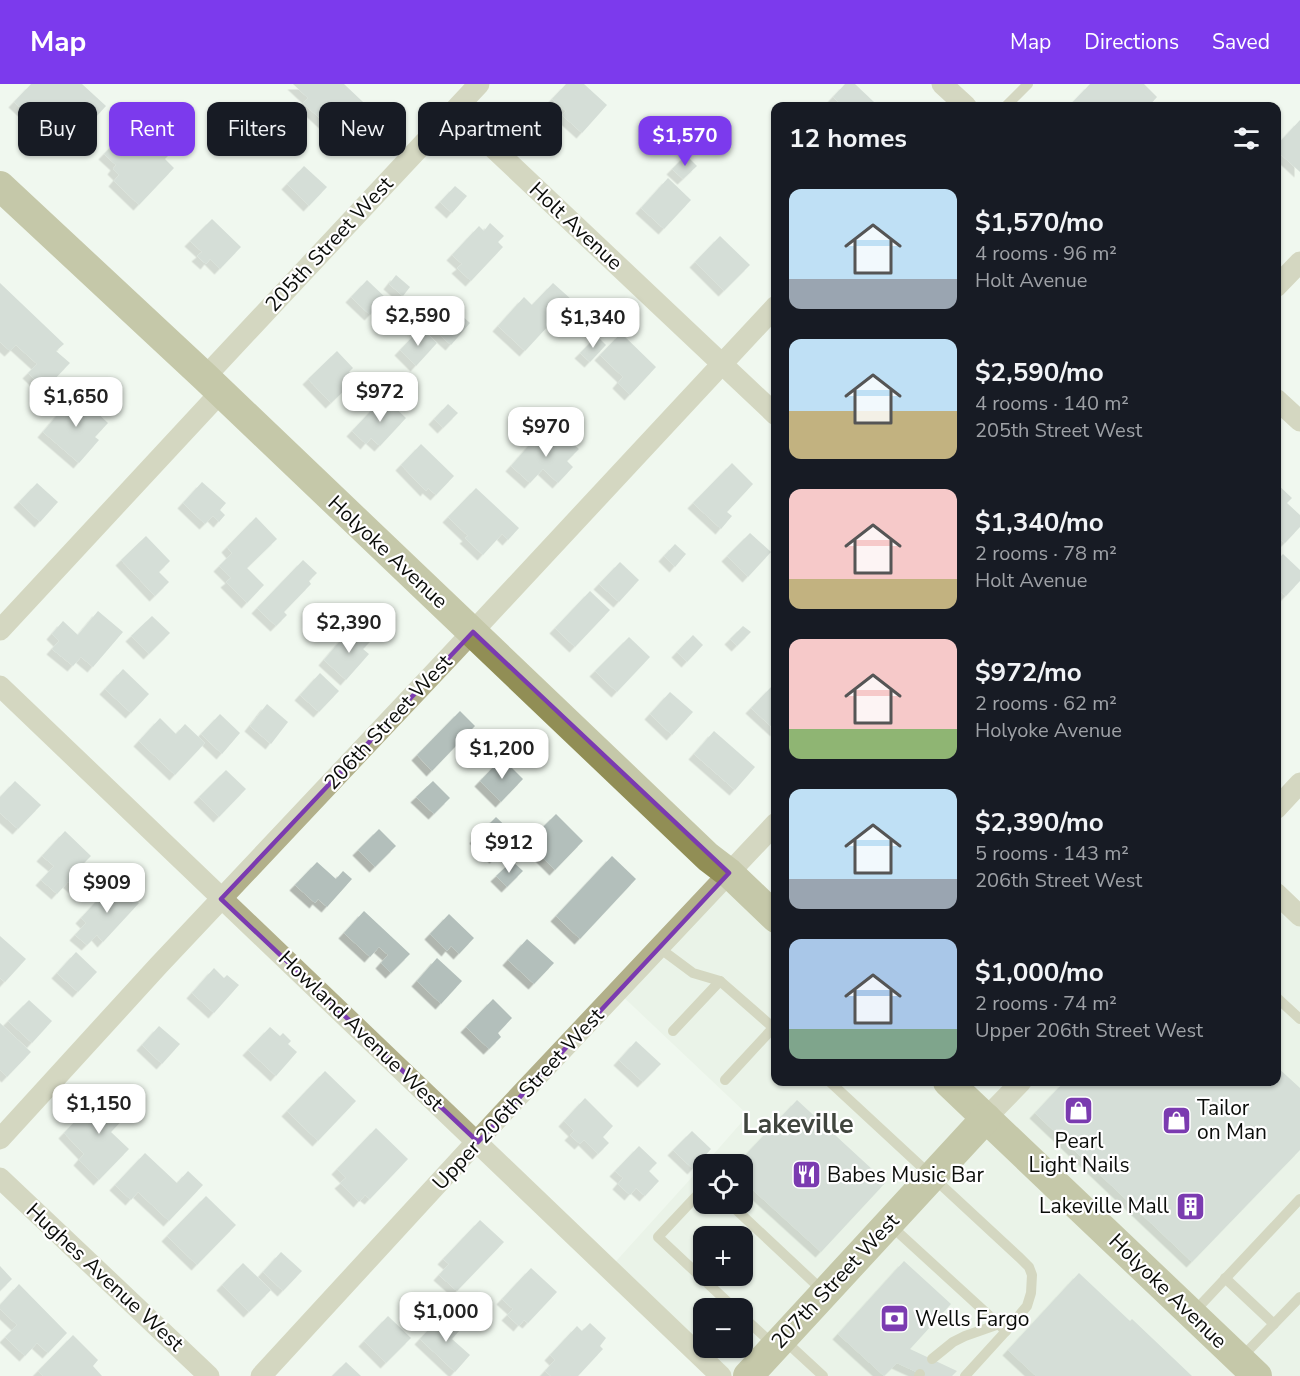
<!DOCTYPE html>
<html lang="en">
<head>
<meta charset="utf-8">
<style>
  :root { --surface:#171b24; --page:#242831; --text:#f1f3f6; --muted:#9ea1a6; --accent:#7c3aed }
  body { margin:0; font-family:"Nunito Sans",sans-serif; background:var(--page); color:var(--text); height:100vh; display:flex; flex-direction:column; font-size:22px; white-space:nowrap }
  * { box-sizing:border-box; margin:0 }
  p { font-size:20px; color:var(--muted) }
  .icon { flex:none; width:33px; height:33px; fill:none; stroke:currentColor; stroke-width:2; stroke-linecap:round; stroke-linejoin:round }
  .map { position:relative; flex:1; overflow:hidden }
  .panel { position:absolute; left:771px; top:18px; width:510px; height:984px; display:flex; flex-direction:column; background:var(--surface); border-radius:12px; box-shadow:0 2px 4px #0004 }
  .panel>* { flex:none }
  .hud { position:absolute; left:18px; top:18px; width:570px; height:54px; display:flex; gap:12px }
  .fabs { position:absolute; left:693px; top:1070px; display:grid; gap:12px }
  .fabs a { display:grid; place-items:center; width:60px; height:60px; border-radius:12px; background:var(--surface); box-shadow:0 2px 4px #0004; font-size:30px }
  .price { position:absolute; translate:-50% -51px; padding:0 14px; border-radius:12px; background:#fff; color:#222; font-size:20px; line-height:39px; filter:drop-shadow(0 2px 3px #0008) }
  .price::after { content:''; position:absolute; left:50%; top:36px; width:18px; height:14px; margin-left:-9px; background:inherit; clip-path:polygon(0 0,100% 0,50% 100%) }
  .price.on { background:var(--accent); color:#fff }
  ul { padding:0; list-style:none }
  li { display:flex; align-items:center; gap:18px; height:150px; padding:0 18px }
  li span { display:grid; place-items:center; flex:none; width:168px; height:120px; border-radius:12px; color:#555 }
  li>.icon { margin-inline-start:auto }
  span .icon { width:72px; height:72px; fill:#fffc; stroke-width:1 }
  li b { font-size:26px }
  h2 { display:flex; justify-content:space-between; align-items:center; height:72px; padding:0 18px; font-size:26px }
  .chip { padding:0 21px; border-radius:12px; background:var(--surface); box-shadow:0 2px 4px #0004; font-size:21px; line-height:54px }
  .chip.on { background:var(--accent); color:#fff }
  header { display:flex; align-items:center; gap:36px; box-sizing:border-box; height:84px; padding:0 30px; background:var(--accent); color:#fff }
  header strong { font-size:28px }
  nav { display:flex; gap:33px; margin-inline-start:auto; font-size:21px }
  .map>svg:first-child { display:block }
</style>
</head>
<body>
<header>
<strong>Map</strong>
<nav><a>Map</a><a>Directions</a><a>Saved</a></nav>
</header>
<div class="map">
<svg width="1300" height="1292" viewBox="0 0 1300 1292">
  <defs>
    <filter id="shadow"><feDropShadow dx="-5.5" dy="5.5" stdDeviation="0" flood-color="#0004"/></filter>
  </defs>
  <rect width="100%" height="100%" fill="#f0f8ef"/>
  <path fill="#e2eedf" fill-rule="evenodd" d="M 729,789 L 775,834 L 776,998 L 1276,998 L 1277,809 L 1300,832 L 1300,1292 L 721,1292 L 609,1185 L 703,1081 L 704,1119 L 742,1119 L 742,1080 L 705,1080 L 748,1031 L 617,907 ZM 704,1152 L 742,1152 L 742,1191 L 704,1191 ZM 704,1224 L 742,1224 L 742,1263 L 704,1263 Z"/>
  <g fill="#b3bfbb" filter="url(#shadow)">
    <path d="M 31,0 L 82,0 L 106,22 L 81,49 L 61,31 L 58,34 L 53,30 L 41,43 L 14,18 Z"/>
    <path d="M 293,0 L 344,0 L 381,35 L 358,60 L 348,50 L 343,56 L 303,19 L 308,14 Z"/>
    <path d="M 566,0 L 584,0 L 607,21 L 582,49 L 562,31 L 566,27 L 552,15 Z"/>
    <path d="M 845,0 L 855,0 L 874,18 L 871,22 L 843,22 L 833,13 Z"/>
    <path d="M 1090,0 L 1144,0 L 1157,13 L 1149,22 L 1069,22 Z"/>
    <path d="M 246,29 L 255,38 L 249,44 L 260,54 L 250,65 L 230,47 Z"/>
    <path d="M 1300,36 L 1300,88 L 1276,66 L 1276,62 Z"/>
    <path d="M 129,44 L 148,62 L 153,56 L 169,71 L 165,75 L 174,84 L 139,121 L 114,97 L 119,91 L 113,85 L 116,81 L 104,70 Z"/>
    <path d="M 686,71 L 697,82 L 683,95 L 672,85 Z"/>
    <path d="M 304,82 L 327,103 L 309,122 L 287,100 Z"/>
    <path d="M 668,94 L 691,116 L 664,145 L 641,124 Z"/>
    <path d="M 455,102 L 467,112 L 452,129 L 440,118 Z"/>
    <path d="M 212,135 L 241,163 L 220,185 L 210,175 L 206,180 L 197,172 L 202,168 L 190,157 Z"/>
    <path d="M 490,139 L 504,152 L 498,158 L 503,163 L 471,197 L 457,184 L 462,180 L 452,171 L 479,142 L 484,147 Z"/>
    <path d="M 720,152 L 750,181 L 724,207 L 695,178 Z"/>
    <path d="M 396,191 L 410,203 L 403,212 L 389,200 Z"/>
    <path d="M 367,196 L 386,214 L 370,231 L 351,213 Z"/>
    <path d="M 0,199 L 64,260 L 56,267 L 70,279 L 45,305 L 28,289 L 37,280 L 16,261 L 10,267 L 0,258 Z"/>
    <path d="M 553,199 L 572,216 L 525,267 L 498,242 L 524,213 L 532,221 Z"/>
    <path d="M 450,221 L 470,239 L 451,261 L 430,242 Z"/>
    <path d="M 421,244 L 437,259 L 416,282 L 400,266 Z"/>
    <path d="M 621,249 L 656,283 L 630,311 L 618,299 L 623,293 L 600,271 Z"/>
    <path d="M 597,252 L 606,261 L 590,278 L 580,269 Z"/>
    <path d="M 337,267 L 353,284 L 349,288 L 356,295 L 331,319 L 308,295 Z"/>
    <path d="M 76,309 L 108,339 L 95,353 L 99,356 L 79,379 L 43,348 Z"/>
    <path d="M 384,313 L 406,334 L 380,362 L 371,354 L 366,360 L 352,347 Z"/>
    <path d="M 448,320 L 458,329 L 443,344 L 434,335 Z"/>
    <path d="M 558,346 L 579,365 L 567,377 L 573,383 L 558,399 L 543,385 L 530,399 L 511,382 L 538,351 L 547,359 Z"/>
    <path d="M 421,360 L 454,392 L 436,411 L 428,404 L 426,407 L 401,381 Z"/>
    <path d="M 732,379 L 753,400 L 727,428 L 732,432 L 721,445 L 693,419 Z"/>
    <path d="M 202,398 L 226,419 L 220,426 L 225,431 L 219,438 L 213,432 L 205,440 L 183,419 Z"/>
    <path d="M 37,399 L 58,418 L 40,438 L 19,418 Z"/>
    <path d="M 1276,399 L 1292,414 L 1287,419 L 1300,431 L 1300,443 L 1285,459 L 1276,452 Z"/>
    <path d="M 476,404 L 519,444 L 508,456 L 502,450 L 483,471 L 465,454 L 468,452 L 448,433 Z"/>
    <path d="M 256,433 L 277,455 L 247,484 L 264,501 L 247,519 L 226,498 L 231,494 L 219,482 L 232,469 L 227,463 Z"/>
    <path d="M 750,449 L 771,468 L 748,493 L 727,472 Z"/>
    <path d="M 146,452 L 170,477 L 159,488 L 169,498 L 155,512 L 121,476 Z"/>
    <path d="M 675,460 L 686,470 L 675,483 L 664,472 Z"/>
    <path d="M 1283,470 L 1300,486 L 1300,497 L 1286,512 L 1276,504 L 1276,477 Z"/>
    <path d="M 303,476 L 317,489 L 309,497 L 311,500 L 284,528 L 287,531 L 276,542 L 257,524 Z"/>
    <path d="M 620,478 L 639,496 L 619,518 L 599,500 Z"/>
    <path d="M 590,507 L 610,526 L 575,563 L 555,544 Z"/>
    <path d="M 98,527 L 123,548 L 93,583 L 81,573 L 73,582 L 52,565 L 59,557 L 52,550 L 63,537 L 78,551 Z"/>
    <path d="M 152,532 L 170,549 L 149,570 L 131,552 Z"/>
    <path d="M 743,542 L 751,548 L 737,562 L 730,555 Z"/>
    <path d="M 358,545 L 371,557 L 363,565 L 369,570 L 346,596 L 324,576 L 346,550 L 350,554 Z"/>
    <path d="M 693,551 L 703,561 L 687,578 L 677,568 Z"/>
    <path d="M 629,553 L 650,573 L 617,608 L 595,587 Z"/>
    <path d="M 123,585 L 149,610 L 131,629 L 105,605 Z"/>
    <path d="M 320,589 L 339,607 L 319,628 L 300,611 Z"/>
    <path d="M 772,602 L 776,606 L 776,647 L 751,624 Z"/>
    <path d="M 670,608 L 693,628 L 672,651 L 650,630 Z"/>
    <path d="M 267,620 L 288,638 L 271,660 L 250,642 Z"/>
    <path d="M 460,627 L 475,642 L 432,687 L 417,671 Z"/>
    <path d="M 220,630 L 240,649 L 222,670 L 201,650 Z"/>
    <path d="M 160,634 L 176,650 L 185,640 L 205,659 L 175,691 L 139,657 Z"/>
    <path d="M 714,647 L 755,683 L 735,706 L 694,670 Z"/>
    <path d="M 502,674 L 523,695 L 501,718 L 480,697 Z"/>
    <path d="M 226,686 L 246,705 L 219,733 L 199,713 Z"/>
    <path d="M 15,697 L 41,721 L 18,745 L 0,729 L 0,713 Z"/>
    <path d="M 433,697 L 450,714 L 434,730 L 416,713 Z"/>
    <path d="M 556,730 L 583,757 L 555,786 L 533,764 L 540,756 L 535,751 Z"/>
    <path d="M 496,733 L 517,753 L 495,774 L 475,754 Z"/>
    <path d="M 379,745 L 396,762 L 375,783 L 358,766 Z"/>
    <path d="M 65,747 L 91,772 L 84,779 L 101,794 L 84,812 L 68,798 L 57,810 L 41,796 L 54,782 L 42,772 Z"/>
    <path d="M 612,772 L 636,795 L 580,855 L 556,832 Z"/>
    <path d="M 512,777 L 523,787 L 507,803 L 496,792 Z"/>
    <path d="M 317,778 L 336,795 L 343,787 L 352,795 L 327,823 L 318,815 L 315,819 L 295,801 Z"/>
    <path d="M 115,797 L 139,819 L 103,858 L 97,851 L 87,861 L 75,851 L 86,839 L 81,834 Z"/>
    <path d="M 364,827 L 410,870 L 391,889 L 381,879 L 388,871 L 379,863 L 370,873 L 344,849 Z"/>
    <path d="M 449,830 L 474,854 L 459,870 L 451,862 L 447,867 L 430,850 Z"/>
    <path d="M 0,852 L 26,875 L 5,898 L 0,894 Z"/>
    <path d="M 527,855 L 554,879 L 534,900 L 508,876 Z"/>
    <path d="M 76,868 L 97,888 L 78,908 L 57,889 Z"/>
    <path d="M 437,874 L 462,897 L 441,920 L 417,897 Z"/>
    <path d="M 214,884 L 224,894 L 227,891 L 239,901 L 214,929 L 192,909 Z"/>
    <path d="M 493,915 L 512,934 L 498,949 L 501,953 L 489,965 L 466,943 Z"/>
    <path d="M 29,916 L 52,937 L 32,959 L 8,937 Z"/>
    <path d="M 0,939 L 31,968 L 7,993 L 0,986 Z"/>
    <path d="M 159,942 L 180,960 L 162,980 L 142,961 Z"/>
    <path d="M 270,943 L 280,952 L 283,949 L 291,957 L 288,960 L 297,968 L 276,992 L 248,966 Z"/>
    <path d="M 636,957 L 661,980 L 643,998 L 619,976 Z"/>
    <path d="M 1276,982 L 1300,1004 L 1300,1066 L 1192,1178 L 1035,1029 L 1064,998 L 1276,998 Z"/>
    <path d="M 325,987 L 356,1017 L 318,1057 L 287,1027 Z"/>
    <path d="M 104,1007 L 128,1030 L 111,1048 L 129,1065 L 99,1096 L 79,1076 L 84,1070 L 64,1049 Z"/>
    <path d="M 585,1014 L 613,1042 L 603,1053 L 609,1059 L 598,1070 L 584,1056 L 580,1060 L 570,1051 L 574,1047 L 564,1037 Z"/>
    <path d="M 797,1016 L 886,1098 L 821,1168 L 742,1096 L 742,1080 L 737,1080 Z"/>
    <path d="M 376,1044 L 408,1075 L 370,1115 L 365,1111 L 359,1118 L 340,1099 L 346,1094 L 337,1085 Z"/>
    <path d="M 692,1047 L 711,1065 L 693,1085 L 673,1066 Z"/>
    <path d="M 639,1062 L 657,1079 L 649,1087 L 659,1097 L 645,1112 L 636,1104 L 630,1111 L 618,1100 L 623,1094 L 615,1087 Z"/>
    <path d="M 145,1069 L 177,1099 L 188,1087 L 203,1101 L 169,1137 L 138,1108 L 131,1116 L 115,1101 Z"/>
    <path d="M 206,1112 L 236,1141 L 197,1181 L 167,1152 Z"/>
    <path d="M 480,1136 L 504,1158 L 457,1207 L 439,1191 L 449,1180 L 443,1175 Z"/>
    <path d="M 281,1168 L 302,1187 L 283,1207 L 263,1188 Z"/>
    <path d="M 904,1177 L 951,1220 L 910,1265 L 957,1287 L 952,1292 L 925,1292 L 897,1279 L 884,1292 L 838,1250 Z"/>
    <path d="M 243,1179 L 271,1206 L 249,1228 L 222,1201 Z"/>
    <path d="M 0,1182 L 12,1195 L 0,1207 Z"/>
    <path d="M 531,1184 L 557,1208 L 528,1239 L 524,1236 L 519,1242 L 507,1231 L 513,1225 L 502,1215 Z"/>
    <path d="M 1079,1189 L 1130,1237 L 1132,1235 L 1192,1292 L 1036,1292 L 1008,1266 Z"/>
    <path d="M 19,1200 L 67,1249 L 48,1269 L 37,1259 L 25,1272 L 5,1253 L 17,1241 L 0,1225 L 0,1221 Z"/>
    <path d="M 443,1230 L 460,1246 L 452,1255 L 470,1271 L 455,1288 L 420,1255 Z"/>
    <path d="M 388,1232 L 411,1254 L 386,1279 L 364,1257 Z"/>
    <path d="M 590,1239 L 606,1254 L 600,1262 L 603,1265 L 578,1292 L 551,1292 L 545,1287 L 555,1276 L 550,1271 L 577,1242 L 582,1247 Z"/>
    <path d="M 73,1251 L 98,1276 L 93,1282 L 102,1292 L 43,1292 L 38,1287 Z"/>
    <path d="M 346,1278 L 361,1292 L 332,1292 Z"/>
  </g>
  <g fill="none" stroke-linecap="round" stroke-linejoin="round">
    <g stroke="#b2b08a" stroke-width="10">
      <path d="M 1006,22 L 1028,0"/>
      <path d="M 658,863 L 693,889 L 720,897 L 776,946"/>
      <path d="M 1276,913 L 1300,935"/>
      <path d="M 673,947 L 720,897"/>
      <path d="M 725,996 L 773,944"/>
      <path d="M 830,998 L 1020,1174 L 1029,1183 L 1032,1191 L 1031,1209 L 1027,1222 L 1006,1247 L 889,1140"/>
      <path d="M 704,1104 L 658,1153 L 734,1224"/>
      <path d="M 729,1119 L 823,1207"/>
      <path d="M 1225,1194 L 1274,1240"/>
      <path d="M 1192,1230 L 1300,1115"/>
      <path d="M 742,1232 L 775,1262"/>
      <path d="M 784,1256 L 823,1292"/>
      <path d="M 932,1275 L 953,1258 L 965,1252 L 999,1240"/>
      <path d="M 1240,1275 L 1300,1213"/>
      <path d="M 919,1292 L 920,1290"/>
      <path d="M 965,1292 L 1006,1247"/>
    </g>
    <g stroke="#b2b08a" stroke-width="21">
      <path d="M 942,0 L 966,22"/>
      <path d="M 454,27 L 776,331"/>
      <path d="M 1276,203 L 1300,178"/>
      <path d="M 205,293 L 479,0"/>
      <path d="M 1276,315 L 1300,337"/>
      <path d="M 0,546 L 220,309"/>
      <path d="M 0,602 L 721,1292"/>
      <path d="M 1276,725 L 1300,699"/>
      <path d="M 1276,809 L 1300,832"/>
      <path d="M 986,1034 L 1021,998"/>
      <path d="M 0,1055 L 158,882 L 451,571 L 776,222"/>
      <path d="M 0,1094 L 209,1292"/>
      <path d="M 261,1292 L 501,1031 L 776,739"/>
    </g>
    <g stroke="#918e55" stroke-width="30">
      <path d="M 0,102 L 205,293 L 708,773 L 729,789 L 776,834"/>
      <path d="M 948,998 L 1257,1292"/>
      <path d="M 748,1292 L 986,1034"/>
    </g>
  </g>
  <path d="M0 0H1300V1292H0ZM 473,548 L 729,789 L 478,1058 L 221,815 Z" fill="#f0f8ef" fill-opacity=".55" fill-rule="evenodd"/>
  <path fill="none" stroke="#7b3bb0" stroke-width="4.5" stroke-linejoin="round" d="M 473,548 L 729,789 L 478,1058 L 221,815 Z"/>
  <defs>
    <symbol id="shop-square" viewBox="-11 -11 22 22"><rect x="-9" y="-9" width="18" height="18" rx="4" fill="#7b3bb0" stroke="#fff"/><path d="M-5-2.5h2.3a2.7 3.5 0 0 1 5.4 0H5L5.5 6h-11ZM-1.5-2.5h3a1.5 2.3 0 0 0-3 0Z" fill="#fff"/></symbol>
    <symbol id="restaurant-square" viewBox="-11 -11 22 22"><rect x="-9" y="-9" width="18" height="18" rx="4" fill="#7b3bb0" stroke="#fff"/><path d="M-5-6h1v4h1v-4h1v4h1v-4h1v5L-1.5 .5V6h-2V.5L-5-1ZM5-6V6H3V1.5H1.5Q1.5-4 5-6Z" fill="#fff"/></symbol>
    <symbol id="building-square" viewBox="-11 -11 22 22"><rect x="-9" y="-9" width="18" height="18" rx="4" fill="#7b3bb0" stroke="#fff"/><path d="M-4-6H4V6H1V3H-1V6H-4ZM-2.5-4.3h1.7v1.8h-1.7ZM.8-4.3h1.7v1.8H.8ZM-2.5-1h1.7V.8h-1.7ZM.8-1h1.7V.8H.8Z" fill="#fff"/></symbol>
    <symbol id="bank-square" viewBox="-11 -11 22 22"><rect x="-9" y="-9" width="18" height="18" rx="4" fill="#7b3bb0" stroke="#fff"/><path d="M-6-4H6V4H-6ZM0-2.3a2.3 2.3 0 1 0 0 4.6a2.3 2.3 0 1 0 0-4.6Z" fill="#fff"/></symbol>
  </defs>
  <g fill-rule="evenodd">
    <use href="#shop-square" x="1062" y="1010" width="33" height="33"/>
    <use href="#shop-square" x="1160" y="1020" width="33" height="33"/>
    <use href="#restaurant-square" x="790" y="1074" width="33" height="33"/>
    <use href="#building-square" x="1174" y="1106" width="33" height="33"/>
    <use href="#bank-square" x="878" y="1218" width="33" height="33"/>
  </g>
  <g text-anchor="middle" stroke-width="4.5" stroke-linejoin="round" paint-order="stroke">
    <g font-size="21" fill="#0b0d0a" stroke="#fff">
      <text transform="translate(576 142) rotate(43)" y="7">Holt Avenue</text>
      <text transform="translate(329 160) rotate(-47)" y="7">205th Street West</text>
      <text transform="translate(388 468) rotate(43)" y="7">Holyoke Avenue</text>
      <text transform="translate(388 638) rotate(-47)" y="7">206th Street West</text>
      <text transform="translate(361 947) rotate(44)" y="7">Howland Avenue West</text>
      <text transform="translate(518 1015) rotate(-47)" y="7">Upper 206th Street West</text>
      <text transform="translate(105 1193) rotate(43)" y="7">Hughes Avenue West</text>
      <text transform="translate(835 1197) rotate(-47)" y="7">207th Street West</text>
      <text transform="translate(1168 1207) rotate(44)" y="7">Holyoke Avenue</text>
    </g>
    <g font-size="21" fill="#0b0d0a" stroke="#fff" text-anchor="start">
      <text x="1197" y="1031">Tailor<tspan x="1197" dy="24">on Man</tspan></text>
      <text x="1079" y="1064" text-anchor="middle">Pearl<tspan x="1079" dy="24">Light Nails</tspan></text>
      <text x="827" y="1098">Babes Music Bar</text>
      <text x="1169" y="1129" text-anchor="end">Lakeville Mall</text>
      <text x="915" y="1242">Wells Fargo</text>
    </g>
    <g font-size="27" font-weight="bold" fill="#41463f" stroke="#fff">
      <text x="798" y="1049">Lakeville</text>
    </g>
  </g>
</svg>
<div class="fabs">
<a><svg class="icon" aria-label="locate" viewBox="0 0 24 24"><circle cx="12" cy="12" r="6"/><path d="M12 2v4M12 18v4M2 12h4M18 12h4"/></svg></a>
<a>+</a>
<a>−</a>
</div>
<b class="price on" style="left:685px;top:83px">$1,570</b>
<b class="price" style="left:418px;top:263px">$2,590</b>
<b class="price" style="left:593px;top:265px">$1,340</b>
<b class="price" style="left:380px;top:339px">$972</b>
<b class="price" style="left:76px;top:344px">$1,650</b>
<b class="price" style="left:546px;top:374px">$970</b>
<b class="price" style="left:349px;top:570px">$2,390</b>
<b class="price" style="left:502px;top:696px">$1,200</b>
<b class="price" style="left:509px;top:790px">$912</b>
<b class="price" style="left:107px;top:830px">$909</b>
<b class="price" style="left:99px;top:1051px">$1,150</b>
<b class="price" style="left:446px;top:1259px">$1,000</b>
<div class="hud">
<a class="chip">Buy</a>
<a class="chip on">Rent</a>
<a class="chip">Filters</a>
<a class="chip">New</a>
<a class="chip">Apartment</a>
</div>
<section class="panel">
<h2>12 homes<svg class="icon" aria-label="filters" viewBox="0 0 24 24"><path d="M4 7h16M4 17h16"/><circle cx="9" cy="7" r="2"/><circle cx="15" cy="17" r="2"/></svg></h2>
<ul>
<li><span style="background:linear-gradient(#bfe0f5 75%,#9aa5b1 0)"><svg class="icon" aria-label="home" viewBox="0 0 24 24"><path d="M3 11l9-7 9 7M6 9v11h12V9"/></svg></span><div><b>$1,570/mo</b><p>4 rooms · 96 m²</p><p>Holt Avenue</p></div></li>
<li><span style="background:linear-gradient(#bfe0f5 60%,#c2b280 0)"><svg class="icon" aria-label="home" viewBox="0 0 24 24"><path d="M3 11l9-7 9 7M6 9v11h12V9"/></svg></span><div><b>$2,590/mo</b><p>4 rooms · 140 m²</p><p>205th Street West</p></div></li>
<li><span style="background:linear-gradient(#f6c9c9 75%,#c2b280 0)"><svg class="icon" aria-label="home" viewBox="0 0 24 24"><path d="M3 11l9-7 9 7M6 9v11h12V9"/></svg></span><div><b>$1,340/mo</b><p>2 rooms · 78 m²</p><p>Holt Avenue</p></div></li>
<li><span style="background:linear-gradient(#f6c9c9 75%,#8fb573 0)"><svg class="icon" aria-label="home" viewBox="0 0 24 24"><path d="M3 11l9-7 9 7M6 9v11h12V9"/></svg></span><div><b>$972/mo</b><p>2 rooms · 62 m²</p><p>Holyoke Avenue</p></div></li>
<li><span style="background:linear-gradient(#bfe0f5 75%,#9aa5b1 0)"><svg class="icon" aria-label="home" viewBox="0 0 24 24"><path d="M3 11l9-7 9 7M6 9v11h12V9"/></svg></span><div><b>$2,390/mo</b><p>5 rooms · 143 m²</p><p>206th Street West</p></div></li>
<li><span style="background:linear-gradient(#a9c7e8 75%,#7fa58c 0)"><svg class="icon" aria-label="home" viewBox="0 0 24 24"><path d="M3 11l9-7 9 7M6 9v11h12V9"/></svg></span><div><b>$1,000/mo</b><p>2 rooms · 74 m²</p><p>Upper 206th Street West</p></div></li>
</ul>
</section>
</div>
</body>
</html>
